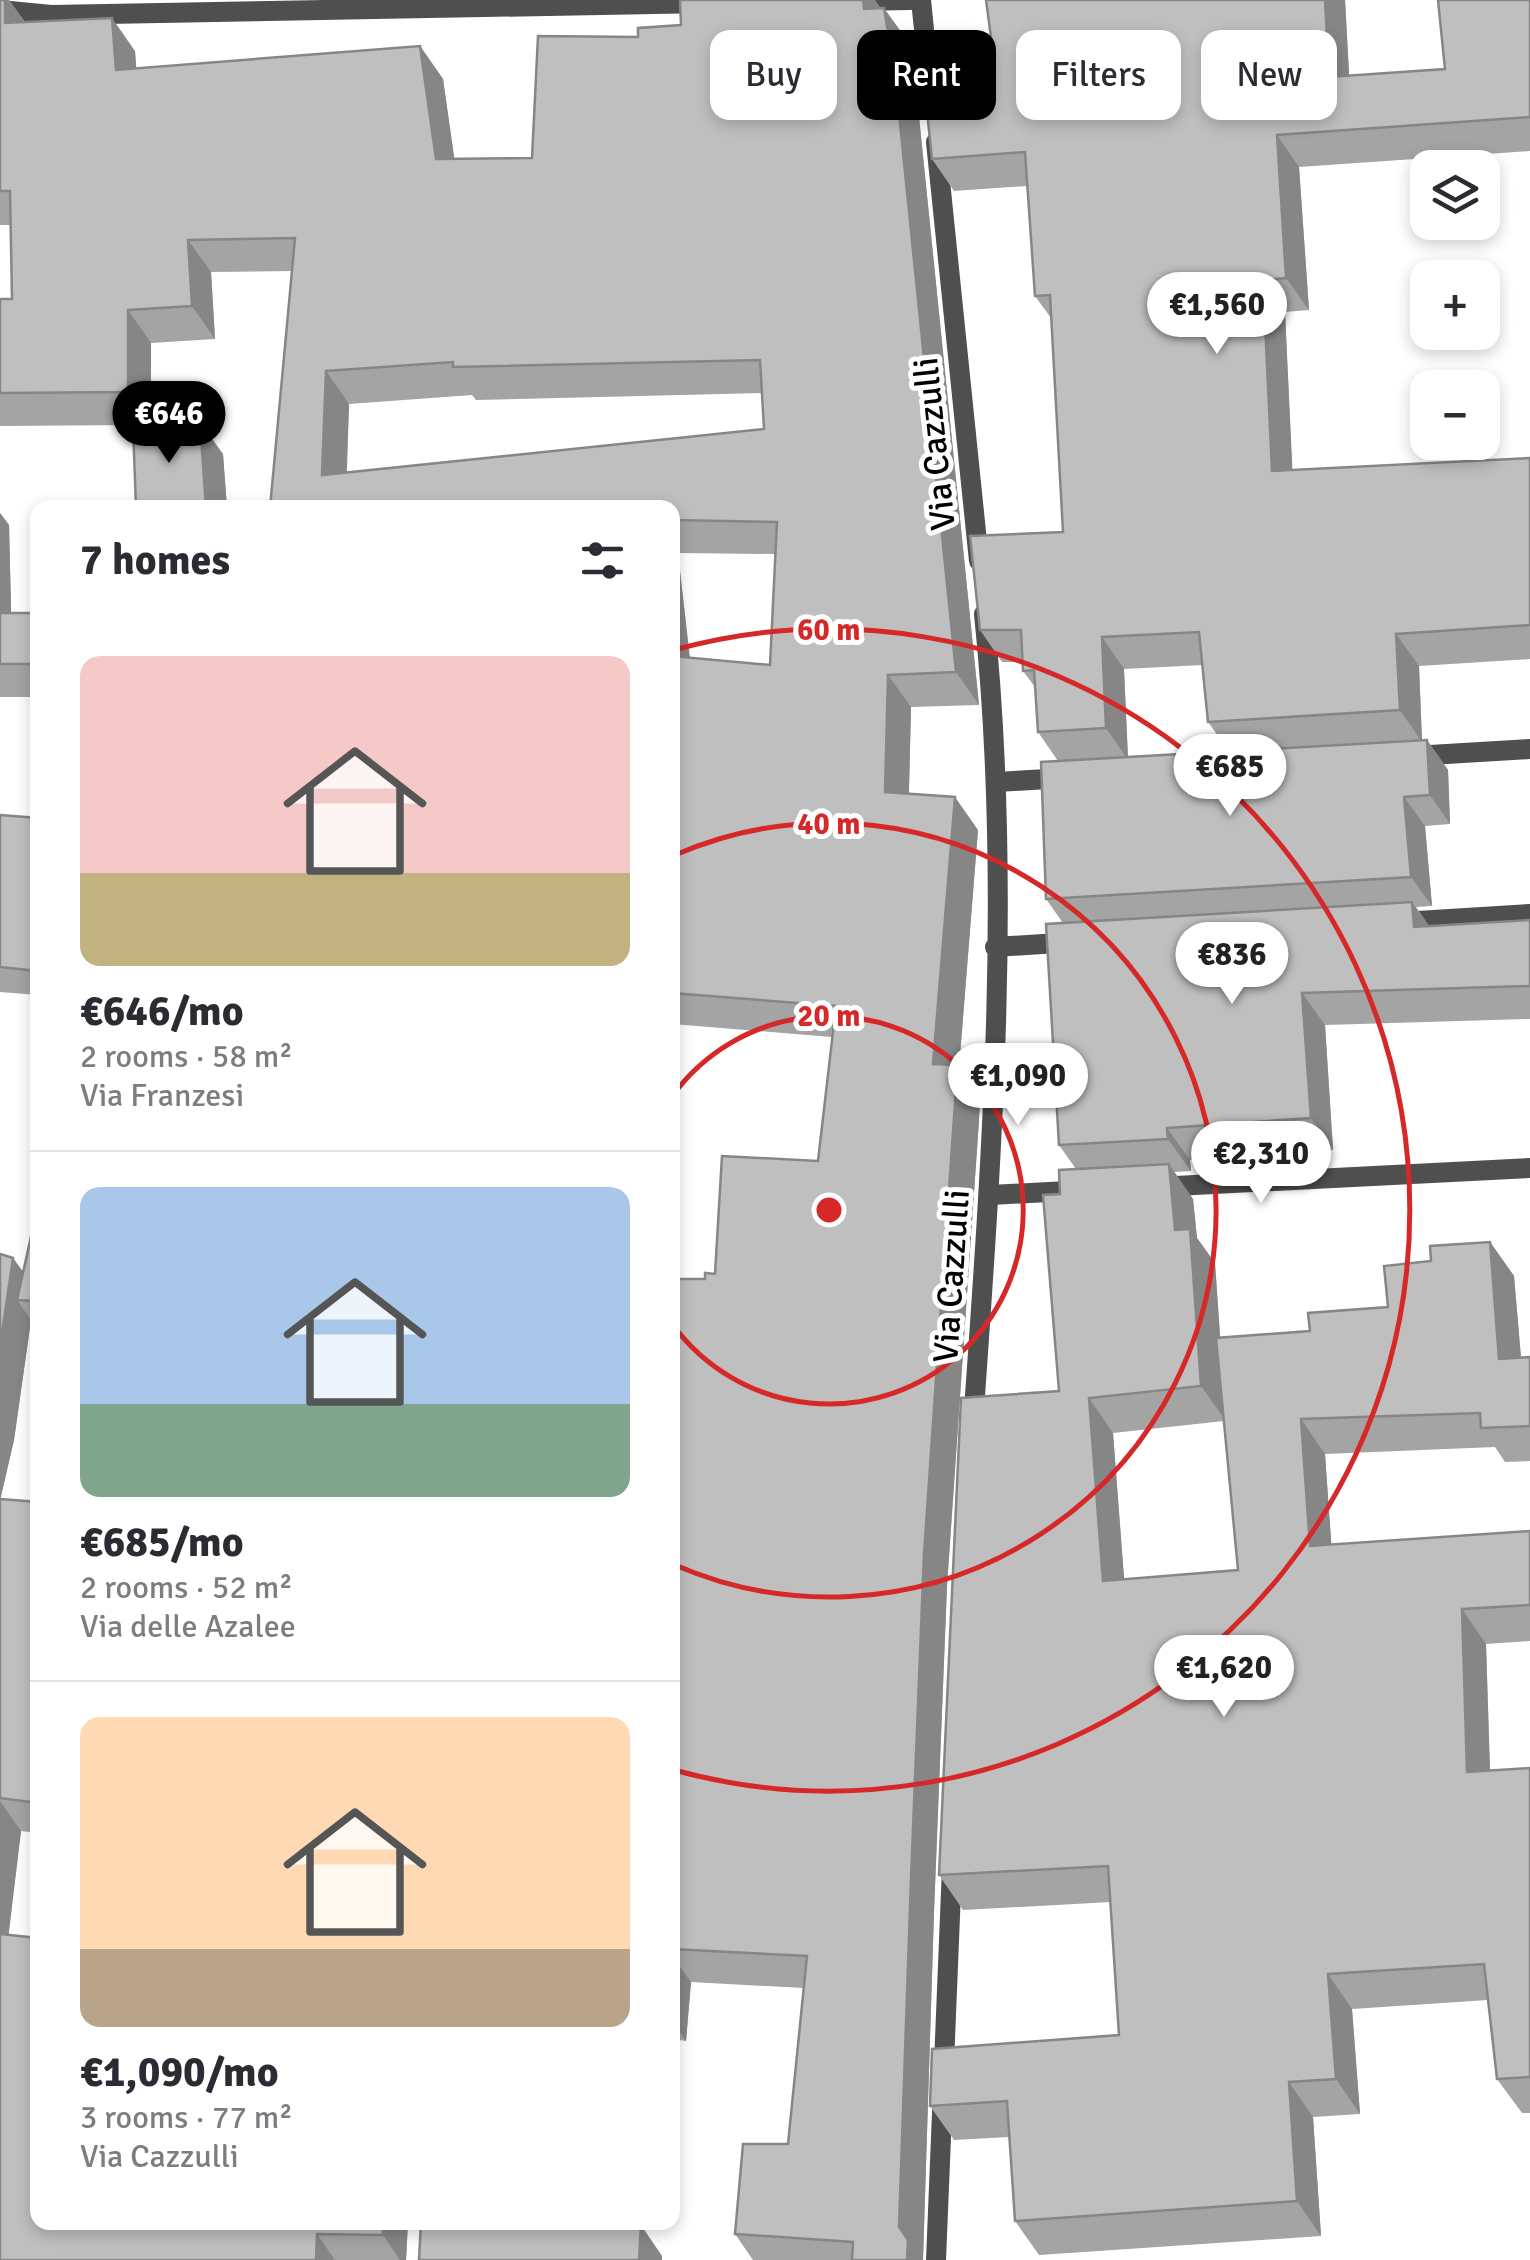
<!DOCTYPE html>
<html lang="en">
<head>
<meta charset="utf-8">
<style>
  :root { --surface:#fff; --page:#f7f7f7; --text:#2b2b33; --muted:#7c7c81; --line:#e1e1e2; --accent:#000 }
  body { margin:0; font-family:Signika,sans-serif; background:var(--page); color:var(--text); height:100vh; display:flex; flex-direction:column; font-size:38px; white-space:nowrap }
  * { box-sizing:border-box; margin:0 }
  p { font-size:32px; color:var(--muted) }
  .icon { flex:none; width:55px; height:55px; fill:none; stroke:currentColor; stroke-width:2; stroke-linecap:round; stroke-linejoin:round }
  .map { position:relative; flex:1; overflow:hidden }
  .panel { position:absolute; left:30px; top:500px; width:650px; height:1730px; display:flex; flex-direction:column; background:var(--surface); border-radius:20px; box-shadow:0 5px 15px #0003 }
  .panel>* { flex:none }
  .banner { position:absolute; left:710px; top:30px; width:670px; height:90px; display:flex; gap:20px }
  .fabs { position:absolute; left:1410px; top:150px; display:grid; gap:20px }
  .fabs a { display:grid; place-items:center; width:90px; height:90px; border-radius:20px; background:var(--surface); box-shadow:0 5px 15px #0003; font-size:50px }
  .price { position:absolute; translate:-50% -85px; padding:0 22px; border-radius:35px; background:#fff; color:#222; font-size:32px; line-height:65px; filter:drop-shadow(0 2px 5px #0008) }
  .price::after { content:''; position:absolute; left:50%; top:60px; width:30px; height:22px; margin-left:-15px; background:inherit; clip-path:polygon(0 0,100% 0,50% 100%) }
  .price.current { background:var(--accent); color:#fff }
  ul { padding:0; list-style:none }
  li { display:grid; align-content:center; gap:20px; height:530px; padding:0 50px }
  li+li { border-top:2px solid var(--line) }
  li span { display:grid; place-items:center; height:310px; border-radius:20px; color:#555 }
  li>.icon { margin-inline-start:auto }
  span .icon { width:180px; height:180px; fill:#fffc; stroke-width:1 }
  li b { font-size:42px }
  h2 { display:flex; justify-content:space-between; align-items:center; height:120px; padding:0 50px; font-size:42px }
  .tag { padding:0 35px; border-radius:20px; background:var(--surface); box-shadow:0 5px 15px #0003; font-size:35px; line-height:90px }
  .tag.current { background:var(--accent); color:#fff }
  .map>svg:first-child { display:block }
</style>
</head>
<body>
<div class="map">
<svg width="1530" height="2260" viewBox="0 0 1530 2260">
  <rect width="100%" height="100%" fill="#fff"/>
  <g fill="none" stroke-linecap="round" stroke-linejoin="round">
    <g stroke="#4f4f4f" stroke-width="20">
      <path d="M 921,0 L 931,98"/>
      <path d="M 852,1 L 911,0"/>
      <path d="M 0,10 L 51,15 L 708,3"/>
      <path d="M 936,142 L 979,561"/>
      <path d="M 1413,756 L 1530,749"/>
      <path d="M 997,782 L 1065,778"/>
      <path d="M 1401,922 L 1530,914"/>
      <path d="M 995,947 L 1073,942"/>
      <path d="M 1156,1187 L 1530,1168"/>
      <path d="M 990,1195 L 1087,1190"/>
      <path d="M 973,1424 C 992,1155 1012,883 984,614"/>
      <path d="M 936,2260 L 952,1867"/>
    </g>
  </g>
  <g fill="#a4a4a4" fill-rule="evenodd">
    <path d="M 0,0 L 9,0 L 25,22 L 135,51 L 136,69 L 420,46 L 443,79 L 454,158 L 532,158 L 638,37 L 881,8 L 907,40 L 918,107 L 979,705 L 911,707 L 909,794 L 978,830 L 959,1068 L 980,1098 L 979,1120 L 947,1586 L 934,1912 L 923,2260 L 753,2260 L 735,2234 L 788,2144 L 804,1988 L 691,1982 L 686,2041 L 672,2039 L 672,1279 L 705,1279 L 715,1274 L 818,1161 L 832,1037 L 672,1024 L 672,508 L 270,508 L 292,271 L 211,272 L 215,339 L 151,343 L 151,424 L 223,454 L 227,508 L 136,508 L 133,425 L 0,426 L 0,299 L 12,299 L 11,225 L 0,225 ZM 762,393 L 764,429 L 347,473 L 349,404 L 472,395 L 476,400 ZM 678,553 L 775,554 L 770,665 L 690,658 Z"/>
    <path d="M 986,0 L 1345,0 L 1349,76 L 1445,69 L 1530,0 L 1530,151 L 1299,167 L 1309,310 L 1285,312 L 1292,470 L 1530,458 L 1530,659 L 1419,666 L 1422,740 L 1427,740 L 1448,770 L 1450,824 L 1425,826 L 1432,906 L 1416,907 L 1429,926 L 1530,920 L 1530,1019 L 1325,1025 L 1333,1150 L 1190,1160 L 1191,1171 L 1174,1172 L 1193,1199 L 1197,1238 L 1215,1263 L 1220,1338 L 1310,1331 L 1388,1307 L 1431,1261 L 1490,1242 L 1514,1276 L 1521,1357 L 1530,1357 L 1530,1461 L 1505,1462 L 1495,1447 L 1325,1454 L 1331,1544 L 1530,1531 L 1530,1641 L 1486,1644 L 1490,1770 L 1530,1768 L 1530,2113 L 1522,2113 L 1497,2079 L 1488,2000 L 1352,2009 L 1360,2114 L 1313,2117 L 1321,2236 L 1039,2255 L 1015,2221 L 1009,2137 L 954,2140 L 930,2106 L 1119,2035 L 1111,1902 L 963,1910 L 939,1875 L 1059,1391 L 1060,1194 L 1076,1169 L 1059,1145 L 1063,923 L 1046,899 L 1058,761 L 1038,732 L 1035,687 L 1023,671 L 1023,662 L 1002,662 L 980,630 L 1063,532 L 1051,318 L 1035,296 L 1027,186 L 954,191 L 932,159 L 995,67 ZM 1203,665 L 1208,722 L 1229,751 L 1128,757 L 1124,669 ZM 1224,1421 L 1238,1570 L 1124,1580 L 1113,1433 Z"/>
    <path d="M 0,513 L 9,525 L 11,613 L 38,613 L 38,697 L 0,697 Z"/>
    <path d="M 0,815 L 38,818 L 38,995 L 0,992 Z"/>
    <path d="M 38,1205 L 38,1329 L 31,1320 L 14,1440 L 0,1499 L 38,1502 L 38,1833 L 21,1831 L 8,1935 L 38,2222 L 408,2222 L 406,2260 L 0,2260 L 0,1254 L 13,1258 L 23,1272 Z"/>
  </g>
  <g fill="#868686">
    <path d="M 5,0 L 9,0 L 28,27 L 5,23 Z"/>
    <path d="M 863,0 L 875,0 L 885,14 L 884,8 L 907,40 L 918,107 L 979,705 L 956,672 Z"/>
    <path d="M 1325,0 L 1345,0 L 1351,109 L 1329,77 Z"/>
    <path d="M 112,18 L 135,51 L 139,103 L 116,70 Z"/>
    <path d="M 420,46 L 443,79 L 459,191 L 436,159 Z"/>
    <path d="M 1277,135 L 1299,167 L 1309,310 L 1286,278 Z"/>
    <path d="M 188,240 L 211,272 L 215,339 L 192,306 Z"/>
    <path d="M 1263,280 L 1285,312 L 1294,503 L 1272,471 Z"/>
    <path d="M 128,310 L 151,343 L 151,425 L 128,392 Z"/>
    <path d="M 326,371 L 349,404 L 345,508 L 322,475 Z"/>
    <path d="M 200,422 L 223,454 L 227,508 L 206,508 Z"/>
    <path d="M 0,513 L 9,525 L 12,646 L 0,628 Z"/>
    <path d="M 672,545 L 678,553 L 693,689 L 672,659 Z"/>
    <path d="M 1396,634 L 1419,666 L 1422,742 L 1400,710 Z"/>
    <path d="M 1102,637 L 1124,669 L 1128,760 L 1106,728 Z"/>
    <path d="M 888,675 L 911,707 L 908,825 L 885,792 Z"/>
    <path d="M 1427,740 L 1448,770 L 1450,824 L 1430,795 Z"/>
    <path d="M 955,797 L 978,830 L 959,1068 L 980,1098 L 979,1120 L 947,1586 L 934,1912 L 923,2260 L 907,2260 L 899,2227 L 933,1064 Z"/>
    <path d="M 1404,797 L 1425,826 L 1432,906 L 1411,877 Z"/>
    <path d="M 1412,902 L 1434,934 L 1414,927 Z"/>
    <path d="M 1302,993 L 1325,1025 L 1333,1150 L 1311,1118 Z"/>
    <path d="M 1167,1128 L 1190,1160 L 1191,1171 L 1168,1139 Z"/>
    <path d="M 1169,1164 L 1193,1199 L 1197,1238 L 1215,1263 L 1226,1421 L 1201,1386 L 1175,1230 Z"/>
    <path d="M 1490,1242 L 1514,1276 L 1524,1394 L 1499,1359 Z"/>
    <path d="M 13,1258 L 36,1290 L 17,1300 L 31,1320 L 14,1440 L 0,1501 L 0,1347 Z"/>
    <path d="M 1089,1398 L 1113,1433 L 1127,1616 L 1103,1581 Z"/>
    <path d="M 1301,1419 L 1325,1454 L 1334,1580 L 1310,1546 Z"/>
    <path d="M 1462,1609 L 1486,1644 L 1491,1806 L 1467,1772 Z"/>
    <path d="M 0,1801 L 21,1831 L 5,1965 L 0,1958 Z"/>
    <path d="M 672,1956 L 691,1982 L 686,2041 L 672,2021 Z"/>
    <path d="M 1328,1974 L 1352,2009 L 1360,2114 L 1336,2079 Z"/>
    <path d="M 1289,2082 L 1313,2117 L 1321,2236 L 1297,2201 Z"/>
    <path d="M 383,2222 L 408,2222 L 406,2260 L 400,2260 L 383,2235 Z"/>
    <path d="M 641,2225 L 662,2256 L 662,2260 L 639,2260 Z"/>
    <path d="M 317,2234 L 335,2260 L 316,2260 Z"/>
  </g>
  <g fill="#bfbfbf" stroke="#868686" stroke-width="2.5" fill-rule="evenodd">
    <path d="M 0,0 L 5,0 L 5,23 L 112,18 L 116,70 L 420,46 L 436,159 L 532,158 L 538,36 L 638,37 L 638,28 L 681,25 L 680,0 L 863,0 L 864,9 L 884,8 L 895,74 L 956,672 L 888,675 L 885,792 L 955,797 L 933,1064 L 956,1065 L 956,1088 L 924,1554 L 911,1879 L 899,2227 L 908,2240 L 907,2260 L 852,2260 L 853,2242 L 735,2234 L 743,2144 L 788,2144 L 807,1956 L 672,1949 L 672,1279 L 705,1279 L 705,1273 L 715,1274 L 722,1156 L 818,1161 L 836,1006 L 672,993 L 672,656 L 770,665 L 777,522 L 672,520 L 672,508 L 270,508 L 295,238 L 188,240 L 192,306 L 128,310 L 128,392 L 0,393 L 0,299 L 12,299 L 10,191 L 0,191 ZM 760,360 L 764,429 L 322,475 L 326,371 L 453,362 L 453,367 Z"/>
    <path d="M 986,0 L 1325,0 L 1329,77 L 1445,69 L 1438,0 L 1530,0 L 1530,117 L 1277,135 L 1286,278 L 1263,280 L 1272,471 L 1530,458 L 1530,625 L 1396,634 L 1400,710 L 1208,722 L 1199,632 L 1102,637 L 1106,728 L 1038,732 L 1034,670 L 1023,671 L 1021,630 L 980,630 L 970,536 L 1063,532 L 1050,295 L 1035,296 L 1025,152 L 932,159 L 923,73 L 995,67 Z"/>
    <path d="M 200,422 L 206,508 L 136,508 L 133,425 Z"/>
    <rect x="0" y="613" width="38" height="51"/>
    <path d="M 1427,740 L 1430,795 L 1404,797 L 1411,877 L 1046,899 L 1041,762 Z"/>
    <path d="M 0,815 L 38,818 L 38,971 L 0,967 Z"/>
    <path d="M 1412,902 L 1414,927 L 1530,920 L 1530,986 L 1302,993 L 1311,1118 L 1167,1128 L 1168,1139 L 1059,1145 L 1046,924 Z"/>
    <path d="M 1169,1164 L 1175,1230 L 1190,1229 L 1201,1386 L 1089,1398 L 1103,1581 L 1238,1570 L 1216,1338 L 1310,1331 L 1308,1313 L 1388,1307 L 1384,1266 L 1431,1261 L 1430,1246 L 1490,1242 L 1499,1359 L 1530,1357 L 1530,1426 L 1481,1428 L 1480,1413 L 1301,1419 L 1310,1546 L 1530,1531 L 1530,1605 L 1462,1609 L 1467,1772 L 1530,1768 L 1530,2077 L 1497,2079 L 1484,1964 L 1328,1974 L 1336,2079 L 1289,2082 L 1297,2201 L 1015,2221 L 1007,2101 L 930,2106 L 932,2049 L 1119,2035 L 1108,1866 L 939,1875 L 961,1398 L 1059,1391 L 1043,1195 L 1060,1194 L 1059,1170 Z"/>
    <path d="M 38,1205 L 38,1301 L 17,1300 Z"/>
    <path d="M 0,1254 L 13,1258 L 0,1347 Z"/>
    <path d="M 0,1499 L 38,1502 L 38,1803 L 0,1798 Z"/>
    <path d="M 0,1934 L 38,1938 L 38,2222 L 383,2222 L 383,2235 L 317,2234 L 316,2260 L 0,2260 Z"/>
    <path d="M 421,2222 L 590,2222 L 641,2225 L 639,2260 L 419,2260 Z"/>
  </g>
  <g fill="none" stroke="#d62828" stroke-width="5">
    <path d="M673 1095A194 194 0 1 1 673 1325"/>
    <path d="M675 855A387 387 0 1 1 675 1565"/>
    <path d="M674 650A581 581 0 1 1 674 1770"/>
  </g>
  <g text-anchor="middle" stroke-width="10" stroke-linejoin="round" paint-order="stroke">
    <g font-size="35" fill="#000" stroke="#fff">
      <text transform="translate(934 444) rotate(-96)" y="12">Via Cazzulli</text>
      <text transform="translate(951 1276) rotate(-86)" y="12">Via Cazzulli</text>
    </g>
  </g>
  <circle cx="829" cy="1210" r="15" fill="#d62828" stroke="#fff" stroke-width="5"/>
  <g font-size="30" text-anchor="middle" font-weight="bold" fill="#d62828" stroke="#fff" stroke-width="10" stroke-linejoin="round" paint-order="stroke">
    <text x="829" y="640">60 m</text>
    <text x="829" y="834">40 m</text>
    <text x="829" y="1026">20 m</text>
  </g>
</svg>
<div class="fabs">
<a><svg class="icon" aria-label="layers" viewBox="0 0 24 24"><path d="M12 4l9 5-9 5-9-5zM3 14l9 5 9-5"/></svg></a>
<a>+</a>
<a>−</a>
</div>
<b class="price" style="left:1217px;top:357px">€1,560</b>
<b class="price current" style="left:169px;top:466px">€646</b>
<b class="price" style="left:1230px;top:819px">€685</b>
<b class="price" style="left:1232px;top:1007px">€836</b>
<b class="price" style="left:1018px;top:1128px">€1,090</b>
<b class="price" style="left:1261px;top:1206px">€2,310</b>
<b class="price" style="left:1224px;top:1720px">€1,620</b>
<div class="banner">
<a class="tag">Buy</a>
<a class="tag current">Rent</a>
<a class="tag">Filters</a>
<a class="tag">New</a>
</div>
<section class="panel">
<h2>7 homes<svg class="icon" aria-label="filters" viewBox="0 0 24 24"><path d="M4 7h16M4 17h16"/><circle cx="9" cy="7" r="2"/><circle cx="15" cy="17" r="2"/></svg></h2>
<ul>
<li><span style="background:linear-gradient(#f6c9c9 70%,#c2b280 0)"><svg class="icon" aria-label="home" viewBox="0 0 24 24"><path d="M3 11l9-7 9 7M6 9v11h12V9"/></svg></span><div><b>€646/mo</b><p>2 rooms · 58 m²</p><p>Via Franzesi</p></div></li>
<li><span style="background:linear-gradient(#a9c7e8 70%,#7fa58c 0)"><svg class="icon" aria-label="home" viewBox="0 0 24 24"><path d="M3 11l9-7 9 7M6 9v11h12V9"/></svg></span><div><b>€685/mo</b><p>2 rooms · 52 m²</p><p>Via delle Azalee</p></div></li>
<li><span style="background:linear-gradient(#ffd9b3 75%,#b9a48a 0)"><svg class="icon" aria-label="home" viewBox="0 0 24 24"><path d="M3 11l9-7 9 7M6 9v11h12V9"/></svg></span><div><b>€1,090/mo</b><p>3 rooms · 77 m²</p><p>Via Cazzulli</p></div></li>
</ul>
</section>
</div>
</body>
</html>
